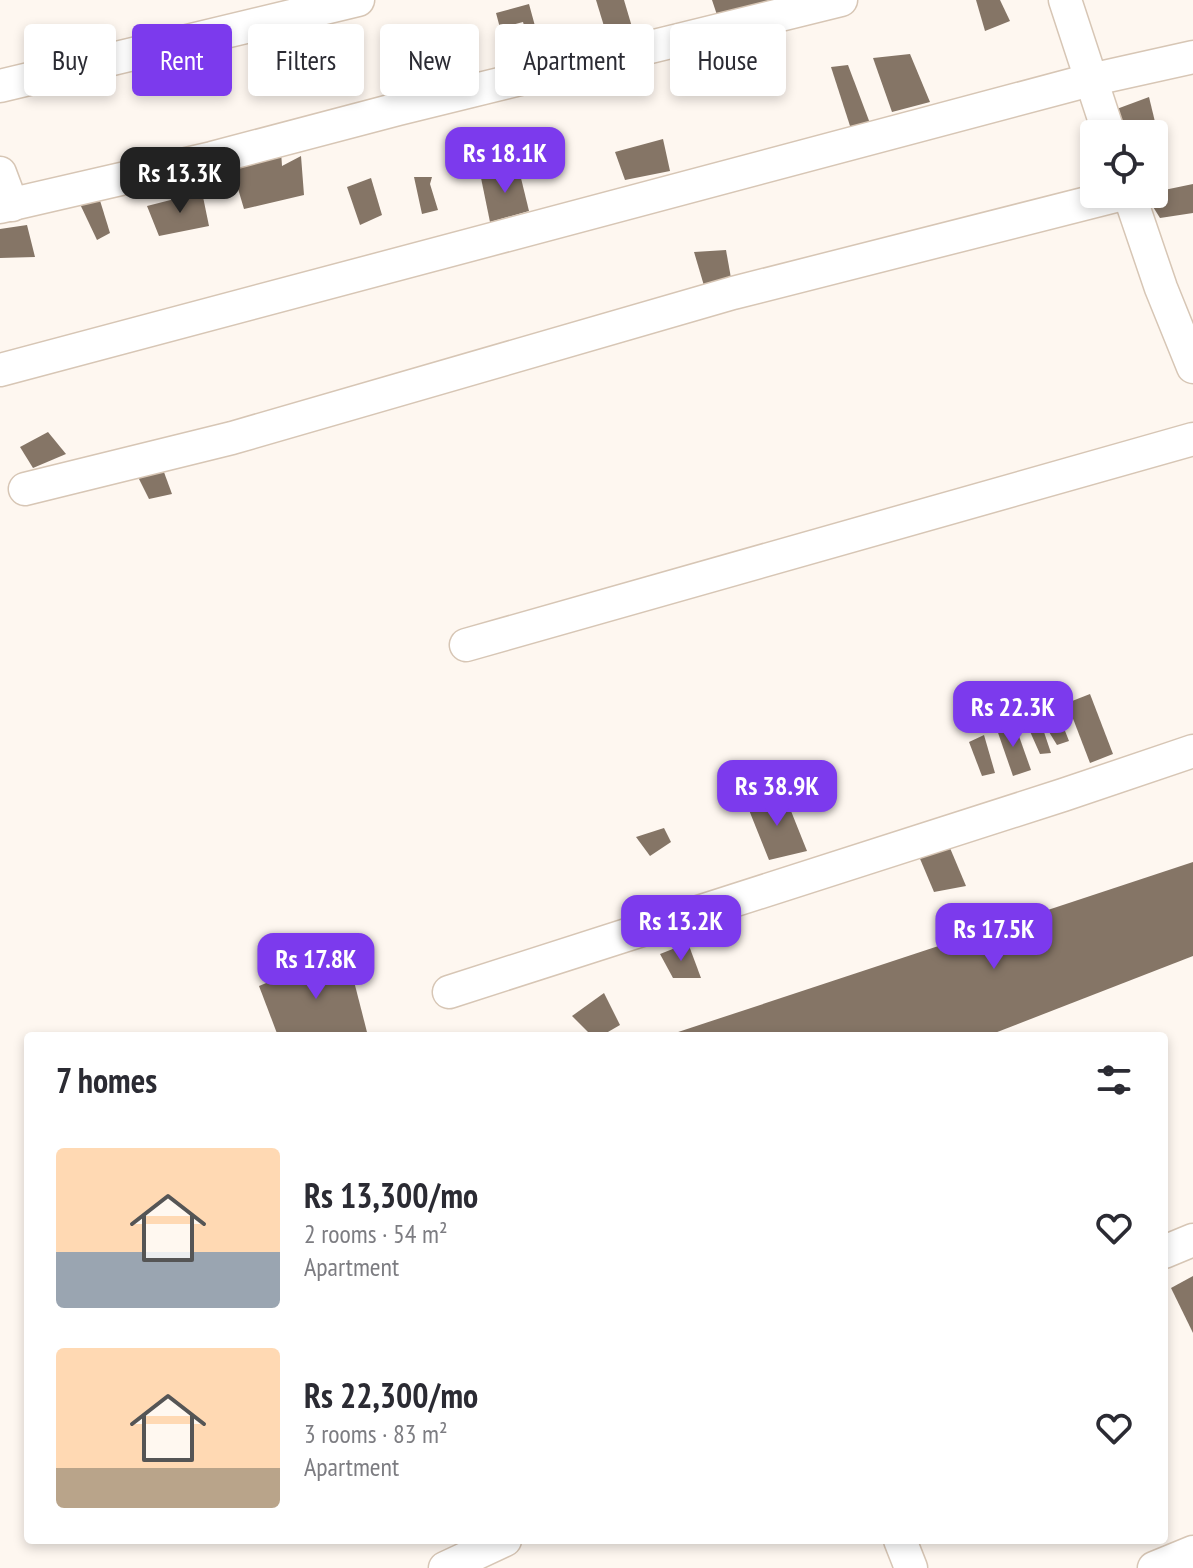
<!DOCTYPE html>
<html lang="en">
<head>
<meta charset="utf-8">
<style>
  :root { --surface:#fff; --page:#f2f2f3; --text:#2b2b33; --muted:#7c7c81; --accent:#7c3aed }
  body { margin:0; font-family:"PT Sans Narrow",sans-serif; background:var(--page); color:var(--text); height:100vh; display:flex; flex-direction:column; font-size:30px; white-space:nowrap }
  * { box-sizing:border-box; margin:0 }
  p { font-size:26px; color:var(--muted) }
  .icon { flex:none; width:44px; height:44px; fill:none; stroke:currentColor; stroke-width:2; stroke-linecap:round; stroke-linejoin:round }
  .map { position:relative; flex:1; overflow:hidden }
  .drawer { position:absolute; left:24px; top:1032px; width:1144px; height:512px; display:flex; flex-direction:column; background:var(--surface); border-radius:8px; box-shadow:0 4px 12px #0003 }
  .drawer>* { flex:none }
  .top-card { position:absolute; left:24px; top:24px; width:1146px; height:72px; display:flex; gap:16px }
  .fabs { position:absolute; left:1080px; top:120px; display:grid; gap:16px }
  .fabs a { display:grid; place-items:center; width:88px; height:88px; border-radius:8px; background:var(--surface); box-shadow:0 4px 12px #0003; font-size:40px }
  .price { position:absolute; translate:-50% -68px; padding:0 18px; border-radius:16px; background:var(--accent); color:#fff; font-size:26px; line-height:52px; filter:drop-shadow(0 2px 4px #0008) }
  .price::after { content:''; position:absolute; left:50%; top:48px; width:24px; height:18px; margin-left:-12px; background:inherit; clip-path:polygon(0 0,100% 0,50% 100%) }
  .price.active { background:#222; color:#fff }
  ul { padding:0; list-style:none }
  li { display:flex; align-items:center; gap:24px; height:200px; padding:0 32px }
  li span { display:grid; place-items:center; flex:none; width:224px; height:160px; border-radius:8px; color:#555 }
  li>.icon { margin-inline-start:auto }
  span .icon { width:96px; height:96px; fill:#fffc; stroke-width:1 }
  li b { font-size:34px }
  h2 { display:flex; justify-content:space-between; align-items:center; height:96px; padding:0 32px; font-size:34px }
  .chip { padding:0 28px; border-radius:8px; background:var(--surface); box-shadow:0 4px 12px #0003; font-size:28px; line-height:72px }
  .chip.active { background:var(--accent); color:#fff }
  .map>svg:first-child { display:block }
</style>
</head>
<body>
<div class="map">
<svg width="1193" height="1568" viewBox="0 0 1193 1568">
  <rect width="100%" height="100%" fill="#fef7f0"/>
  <g fill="#857566">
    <path d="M 596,0 L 624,0 L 632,27 L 607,36 Z"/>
    <path d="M 712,0 L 793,0 L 720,24 Z"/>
    <path d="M 976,0 L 1000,0 L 1010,21 L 985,31 Z"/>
    <path d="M 529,4 L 541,48 L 531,50 L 523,22 L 500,28 L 496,13 Z"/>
    <path d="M 910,54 L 930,102 L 892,112 L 873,58 Z"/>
    <path d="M 848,65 L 871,126 L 851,129 L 831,67 Z"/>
    <path d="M 1149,97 L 1156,126 L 1125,133 L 1114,110 Z"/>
    <path d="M 663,139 L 670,171 L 625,180 L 615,152 Z"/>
    <path d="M 281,151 L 282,166 L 301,156 L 304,195 L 244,209 L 231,165 Z"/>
    <path d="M 519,170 L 529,211 L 490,222 L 481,178 Z"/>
    <path d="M 414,177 L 432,177 L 430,184 L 438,210 L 422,214 Z"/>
    <path d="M 371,178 L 382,215 L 360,225 L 347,187 Z"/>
    <path d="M 1193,184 L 1193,213 L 1160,218 L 1145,194 Z"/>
    <path d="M 202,192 L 209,226 L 159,236 L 147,206 Z"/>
    <path d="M 98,194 L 110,233 L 97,240 L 79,202 Z"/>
    <path d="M 27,225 L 35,257 L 0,258 L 0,229 Z"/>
    <path d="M 726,250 L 731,278 L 705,289 L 694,252 Z"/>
    <path d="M 48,432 L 66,454 L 33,468 L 20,447 Z"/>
    <path d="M 161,464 L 172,494 L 149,499 L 136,473 Z"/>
    <path d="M 1090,694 L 1113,754 L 1090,763 L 1067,703 Z"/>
    <path d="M 1056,708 L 1069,741 L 1057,745 L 1038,714 L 1051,753 L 1040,754 L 1024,718 L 1038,714 Z"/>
    <path d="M 1014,722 L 1031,770 L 1013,776 L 996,727 Z"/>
    <path d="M 984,735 L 995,773 L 982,776 L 969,742 Z"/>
    <path d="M 785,796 L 807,851 L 769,860 L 747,805 Z"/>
    <path d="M 664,828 L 671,842 L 650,856 L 636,837 Z"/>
    <path d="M 950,848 L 966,886 L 934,892 L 918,854 Z"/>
    <path d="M 1193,862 L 1193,956 L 987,1036 L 666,1036 Z"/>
    <path d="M 688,943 L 701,978 L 673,978 L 660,954 Z"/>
    <path d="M 346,950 L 368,1036 L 278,1036 L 259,986 Z"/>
    <path d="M 604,993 L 620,1025 L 601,1036 L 592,1036 L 572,1016 Z"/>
    <path d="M 1193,1276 L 1193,1333 L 1171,1288 Z"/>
  </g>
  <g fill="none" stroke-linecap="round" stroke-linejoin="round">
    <defs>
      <g id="minor">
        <path d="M 1065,0 L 1109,134"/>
        <path d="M 0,86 L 358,0"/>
        <path d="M 0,173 L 12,205"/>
        <path d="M 1129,194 L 1161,288 L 1193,367"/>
        <path d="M 0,207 L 212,158 L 398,109 L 841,0"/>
        <path d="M 0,370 L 1090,80 L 1193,57"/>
        <path d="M 25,489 L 232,438 L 733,293 L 1123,194"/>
        <path d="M 466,645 L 1193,439"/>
        <path d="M 449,992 L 1063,795 L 1193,751"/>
        <path d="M 1164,1252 L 1193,1240"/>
        <path d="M 900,1540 L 911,1568"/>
        <path d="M 445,1568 L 505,1540"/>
        <path d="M 1154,1568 L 1193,1552"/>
      </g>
    </defs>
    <use href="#minor" stroke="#d7c6b5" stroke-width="35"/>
    <use href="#minor" stroke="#fff" stroke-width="32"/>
  </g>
</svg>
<div class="fabs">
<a><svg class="icon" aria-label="locate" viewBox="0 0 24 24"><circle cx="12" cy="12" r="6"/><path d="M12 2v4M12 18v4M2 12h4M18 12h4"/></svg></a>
</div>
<b class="price" style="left:505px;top:195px">Rs 18.1K</b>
<b class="price active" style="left:180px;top:215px">Rs 13.3K</b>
<b class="price" style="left:1013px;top:749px">Rs 22.3K</b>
<b class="price" style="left:777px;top:828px">Rs 38.9K</b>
<b class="price" style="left:681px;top:963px">Rs 13.2K</b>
<b class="price" style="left:994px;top:971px">Rs 17.5K</b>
<b class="price" style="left:316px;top:1001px">Rs 17.8K</b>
<div class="top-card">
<a class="chip">Buy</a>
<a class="chip active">Rent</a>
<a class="chip">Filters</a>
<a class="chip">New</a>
<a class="chip">Apartment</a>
<a class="chip">House</a>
</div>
<section class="drawer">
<h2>7 homes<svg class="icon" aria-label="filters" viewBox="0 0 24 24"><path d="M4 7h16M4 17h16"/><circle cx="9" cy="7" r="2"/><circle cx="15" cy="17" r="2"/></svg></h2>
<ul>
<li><span style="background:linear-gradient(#ffd9b3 65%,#9aa5b1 0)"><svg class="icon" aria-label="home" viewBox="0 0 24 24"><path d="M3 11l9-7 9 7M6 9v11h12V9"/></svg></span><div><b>Rs 13,300/mo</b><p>2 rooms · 54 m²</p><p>Apartment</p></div><svg class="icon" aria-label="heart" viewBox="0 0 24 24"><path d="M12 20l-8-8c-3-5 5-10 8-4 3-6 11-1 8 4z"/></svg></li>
<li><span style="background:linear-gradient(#ffd9b3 75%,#b9a48a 0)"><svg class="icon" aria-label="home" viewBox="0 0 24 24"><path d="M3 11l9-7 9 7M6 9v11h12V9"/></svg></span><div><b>Rs 22,300/mo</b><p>3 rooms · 83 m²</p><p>Apartment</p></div><svg class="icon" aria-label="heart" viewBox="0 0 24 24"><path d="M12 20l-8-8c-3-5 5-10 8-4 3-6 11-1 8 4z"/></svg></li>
</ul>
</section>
</div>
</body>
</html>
